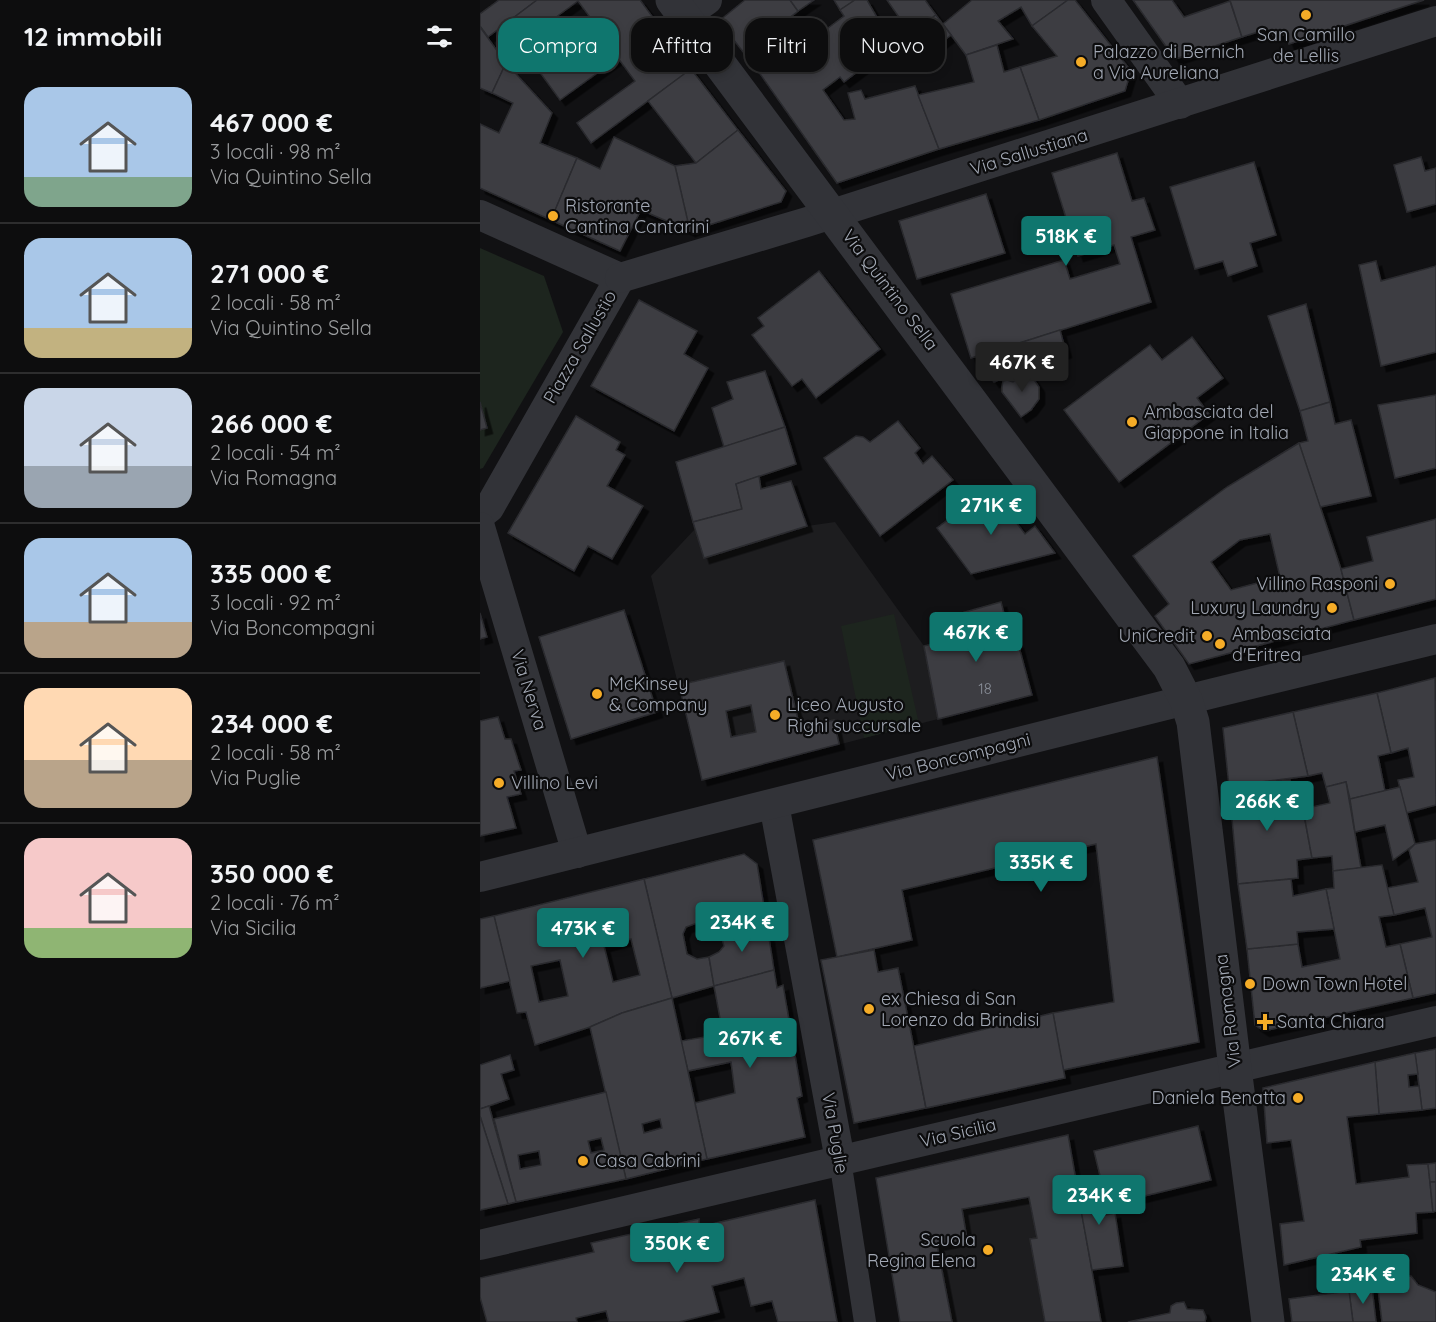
<!DOCTYPE html>
<html lang="it">
<head>
<meta charset="utf-8">
<style>
  :root { --surface:#0d0d0e; --page:#161617; --text:#f1f3f6; --muted:#9a9c9e; --line:#2d2d2e; --accent:#0f766e }
  body { margin:0; font-family:Quicksand,sans-serif; background:var(--page); color:var(--text); height:100vh; display:flex; flex-direction:column; font-size:22px; white-space:nowrap }
  * { box-sizing:border-box; margin:0 }
  p { font-size:20px; color:var(--muted) }
  .icon { flex:none; width:33px; height:33px; fill:none; stroke:currentColor; stroke-width:2; stroke-linecap:round; stroke-linejoin:round }
  .map { position:relative; flex:1; overflow:hidden }
  .sheet { display:flex; flex-direction:column; background:var(--surface); width:480px }
  .sheet>* { flex:none }
  .hud { position:absolute; left:18px; top:18px; width:570px; height:54px; display:flex; gap:12px }
  .price { position:absolute; translate:-50% -51px; padding:0 14px; border-radius:6px; background:var(--accent); color:#fff; font-size:20px; line-height:39px; filter:drop-shadow(0 2px 3px #0008) }
  .price::after { content:''; position:absolute; left:50%; top:36px; width:18px; height:14px; margin-left:-9px; background:inherit; clip-path:polygon(0 0,100% 0,50% 100%) }
  .price.current { background:#222; color:#fff }
  ul { padding:0; list-style:none }
  li { display:flex; align-items:center; gap:18px; height:150px; padding:0 24px }
  li+li { border-top:2px solid var(--line) }
  li span { display:grid; place-items:center; flex:none; width:168px; height:120px; border-radius:18px; color:#555 }
  li>.icon { margin-inline-start:auto }
  span .icon { width:72px; height:72px; fill:#fffc; stroke-width:1 }
  li b { font-size:26px }
  h2 { display:flex; justify-content:space-between; align-items:center; height:72px; padding:0 24px; font-size:26px }
  .pill { padding:0 21px; border-radius:18px; background:var(--surface); box-shadow:0 3px 9px #0003,0 0 0 2px var(--line); font-size:21px; line-height:54px }
  .pill.current { background:var(--accent); color:#fff }
  main { display:flex; flex:1; min-height:0 }
  .map>svg:first-child { display:block }
</style>
</head>
<body>
<main>
<section class="sheet">
<h2>12 immobili<svg class="icon" aria-label="filters" viewBox="0 0 24 24"><path d="M4 7h16M4 17h16"/><circle cx="9" cy="7" r="2"/><circle cx="15" cy="17" r="2"/></svg></h2>
<ul>
<li><span style="background:linear-gradient(#a9c7e8 75%,#7fa58c 0)"><svg class="icon" aria-label="home" viewBox="0 0 24 24"><path d="M3 11l9-7 9 7M6 9v11h12V9"/></svg></span><div><b>467 000 €</b><p>3 locali · 98 m²</p><p>Via Quintino Sella</p></div></li>
<li><span style="background:linear-gradient(#a9c7e8 75%,#c2b280 0)"><svg class="icon" aria-label="home" viewBox="0 0 24 24"><path d="M3 11l9-7 9 7M6 9v11h12V9"/></svg></span><div><b>271 000 €</b><p>2 locali · 58 m²</p><p>Via Quintino Sella</p></div></li>
<li><span style="background:linear-gradient(#c9d6e8 65%,#9aa5b1 0)"><svg class="icon" aria-label="home" viewBox="0 0 24 24"><path d="M3 11l9-7 9 7M6 9v11h12V9"/></svg></span><div><b>266 000 €</b><p>2 locali · 54 m²</p><p>Via Romagna</p></div></li>
<li><span style="background:linear-gradient(#a9c7e8 70%,#b9a48a 0)"><svg class="icon" aria-label="home" viewBox="0 0 24 24"><path d="M3 11l9-7 9 7M6 9v11h12V9"/></svg></span><div><b>335 000 €</b><p>3 locali · 92 m²</p><p>Via Boncompagni</p></div></li>
<li><span style="background:linear-gradient(#ffd9b3 60%,#b9a48a 0)"><svg class="icon" aria-label="home" viewBox="0 0 24 24"><path d="M3 11l9-7 9 7M6 9v11h12V9"/></svg></span><div><b>234 000 €</b><p>2 locali · 58 m²</p><p>Via Puglie</p></div></li>
<li><span style="background:linear-gradient(#f6c9c9 75%,#8fb573 0)"><svg class="icon" aria-label="home" viewBox="0 0 24 24"><path d="M3 11l9-7 9 7M6 9v11h12V9"/></svg></span><div><b>350 000 €</b><p>2 locali · 76 m²</p><p>Via Sicilia</p></div></li>
</ul>
</section>
<div class="map">
<svg width="956" height="1322" viewBox="0 0 956 1322">
  <defs>
    <filter id="shadow"><feDropShadow dx="5.5" dy="5.5" stdDeviation="0" flood-color="#0009"/></filter>
  </defs>
  <rect width="100%" height="100%" fill="#111113"/>
  <g fill="#1d1d1f">
    <path d="M 355,522 L 444,646 L 458,719 L 222,780 L 171,576 L 215,529 L 224,558 L 327,526 Z"/>
    <path d="M 588,1135 L 620,1322 L 420,1322 L 396,1178 Z"/>
  </g>
  <g fill="#1d251e">
    <path d="M 0,248 L 64,276 L 83,332 L 3,468 L 0,469 Z"/>
    <path d="M 414,614 L 439,724 L 384,738 L 361,626 Z"/>
  </g>
  <g fill="#3d3e43" stroke="#2b2b2f" stroke-width="1.5" fill-rule="evenodd" filter="url(#shadow)">
    <path d="M 19,0 L 57,0 L 8,37 L 0,26 L 0,14 Z"/>
    <path d="M 57,0 L 160,0 L 211,69 L 111,143 L 97,123 L 155,81 L 138,58 L 80,100 L 56,67 L 115,24 L 98,1 L 38,45 L 24,25 Z"/>
    <path d="M 265,0 L 310,0 L 318,11 L 298,27 L 311,44 L 278,71 L 239,21 Z"/>
    <path d="M 310,0 L 334,0 L 318,11 Z"/>
    <path d="M 354,0 L 375,0 L 360,10 Z"/>
    <path d="M 375,0 L 387,0 L 413,45 L 364,82 L 360,77 L 343,90 L 364,120 L 375,119 L 368,93 L 381,90 L 385,99 L 435,86 L 459,149 L 357,183 L 278,71 L 311,44 L 316,52 L 364,16 L 360,10 Z"/>
    <path d="M 407,0 L 445,0 L 456,15 L 430,33 Z"/>
    <path d="M 492,0 L 588,0 L 552,26 L 541,7 L 518,21 L 533,39 L 486,55 L 463,24 Z"/>
    <path d="M 588,0 L 595,0 L 651,71 L 645,91 L 559,120 L 540,67 L 577,56 L 552,26 Z"/>
    <path d="M 653,0 L 692,0 L 704,17 L 750,1 L 762,37 L 695,59 Z"/>
    <path d="M 750,0 L 944,0 L 809,44 L 806,35 L 794,36 L 787,29 L 762,37 Z"/>
    <path d="M 456,15 L 471,35 L 433,64 L 422,38 Z"/>
    <path d="M 0,27 L 26,63 L 12,93 L 0,88 Z"/>
    <path d="M 517,45 L 524,72 L 540,67 L 559,120 L 459,149 L 438,95 L 494,82 L 486,55 Z"/>
    <path d="M 26,63 L 72,113 L 60,143 L 97,158 L 71,220 L 0,188 L 0,124 L 19,133 L 33,103 L 12,93 Z"/>
    <path d="M 211,69 L 258,130 L 216,163 L 168,101 Z"/>
    <path d="M 258,130 L 306,191 L 301,202 L 210,231 L 195,166 L 216,163 Z"/>
    <path d="M 134,137 L 195,166 L 210,231 L 161,210 L 140,251 L 71,220 L 97,158 L 120,169 Z"/>
    <path d="M 637,153 L 652,201 L 664,198 L 675,230 L 651,237 L 671,302 L 491,358 L 471,294 L 584,260 L 590,279 L 640,264 L 634,245 L 598,256 L 572,173 Z"/>
    <path d="M 941,157 L 945,171 L 956,168 L 956,204 L 927,212 L 914,165 Z"/>
    <path d="M 774,162 L 796,235 L 770,243 L 777,266 L 748,276 L 743,261 L 715,269 L 690,187 Z"/>
    <path d="M 506,194 L 525,253 L 437,279 L 419,221 Z"/>
    <path d="M 896,261 L 901,281 L 956,266 L 956,352 L 901,366 L 879,265 Z"/>
    <path d="M 339,271 L 400,349 L 336,398 L 322,379 L 312,386 L 272,335 L 284,326 L 278,318 Z"/>
    <path d="M 159,300 L 217,331 L 204,354 L 228,368 L 194,431 L 111,386 Z"/>
    <path d="M 826,304 L 850,402 L 820,411 L 788,316 Z"/>
    <path d="M 580,330 L 586,352 L 514,382 L 496,357 Z"/>
    <path d="M 712,337 L 743,378 L 717,398 L 729,414 L 639,482 L 584,410 L 670,345 L 682,360 Z"/>
    <path d="M 547,369 L 559,387 L 559,399 L 551,410 L 541,417 L 522,392 L 522,387 L 523,381 L 527,380 L 533,382 Z"/>
    <path d="M 285,371 L 305,427 L 244,447 L 232,408 L 253,399 L 247,382 Z"/>
    <path d="M 956,395 L 956,468 L 915,478 L 898,405 Z"/>
    <path d="M 0,402 L 7,428 L 0,430 Z"/>
    <path d="M 850,402 L 855,424 L 871,420 L 891,496 L 840,507 L 819,443 L 828,441 L 820,411 Z"/>
    <path d="M 96,416 L 140,442 L 136,450 L 145,455 L 127,486 L 163,506 L 132,559 L 108,546 L 94,571 L 28,533 Z"/>
    <path d="M 418,421 L 440,448 L 435,453 L 443,464 L 452,456 L 473,480 L 400,536 L 344,458 L 376,436 L 383,437 L 390,442 Z"/>
    <path d="M 305,427 L 316,464 L 256,484 L 262,509 L 213,522 L 196,462 Z"/>
    <path d="M 819,443 L 861,569 L 874,620 L 709,664 L 675,616 L 689,604 L 653,556 L 747,487 ZM 790,534 L 800,577 L 751,590 L 731,562 L 760,540 Z"/>
    <path d="M 279,476 L 281,489 L 311,481 L 327,526 L 224,558 L 213,522 L 262,509 L 256,484 Z"/>
    <path d="M 510,488 L 545,534 L 555,526 L 575,553 L 491,574 L 457,528 Z"/>
    <path d="M 956,519 L 956,599 L 874,620 L 861,569 L 893,561 L 887,537 Z"/>
    <path d="M 521,602 L 532,645 L 538,643 L 552,695 L 458,719 L 444,646 L 464,641 L 460,619 Z"/>
    <path d="M 144,610 L 177,712 L 91,739 L 59,637 Z"/>
    <path d="M 0,613 L 7,637 L 0,639 Z"/>
    <path d="M 304,661 L 320,728 L 354,720 L 359,744 L 222,780 L 199,685 ZM 271,705 L 276,732 L 251,737 L 246,711 Z"/>
    <path d="M 955,678 L 956,805 L 926,813 L 918,780 L 934,777 L 928,748 L 911,753 L 897,693 Z"/>
    <path d="M 897,693 L 911,753 L 898,756 L 905,791 L 870,799 L 866,782 L 846,787 L 842,773 L 828,776 L 813,712 Z"/>
    <path d="M 813,712 L 828,776 L 749,786 L 743,728 Z"/>
    <path d="M 18,717 L 25,739 L 31,739 L 41,770 L 34,771 L 41,794 L 27,797 L 36,828 L 0,836 L 0,721 Z"/>
    <path d="M 677,757 L 719,1042 L 583,1070 L 573,1013 L 634,1002 L 616,844 L 422,890 L 432,940 L 357,957 L 333,840 Z"/>
    <path d="M 810,780 L 810,810 L 823,809 L 832,858 L 817,860 L 818,878 L 758,884 L 749,786 Z"/>
    <path d="M 866,782 L 881,868 L 853,871 L 852,856 L 832,858 L 823,809 L 850,803 L 846,787 Z"/>
    <path d="M 920,787 L 935,844 L 913,860 L 905,825 L 875,832 L 870,799 Z"/>
    <path d="M 956,840 L 956,993 L 933,998 L 920,944 L 952,937 L 945,908 L 914,915 L 907,888 L 938,882 L 929,850 L 935,844 Z"/>
    <path d="M 264,854 L 277,864 L 286,919 L 239,928 L 233,922 L 225,920 L 206,927 L 203,934 L 207,954 L 217,959 L 229,957 L 234,986 L 192,998 L 164,879 Z"/>
    <path d="M 902,865 L 914,915 L 899,917 L 906,947 L 920,944 L 933,998 L 784,1031 L 775,1025 L 767,949 L 818,944 L 822,967 L 860,959 L 846,889 L 854,888 L 853,871 Z"/>
    <path d="M 164,879 L 192,998 L 142,1013 L 110,1027 L 55,1045 L 46,1012 L 37,1013 L 14,916 ZM 151,939 L 160,975 L 133,982 L 124,946 ZM 80,960 L 88,996 L 59,1002 L 51,966 Z"/>
    <path d="M 811,879 L 813,896 L 846,889 L 854,929 L 817,932 L 818,944 L 767,949 L 758,884 Z"/>
    <path d="M 14,916 L 30,981 L 0,988 L 0,919 Z"/>
    <path d="M 286,919 L 294,970 L 234,986 L 229,957 L 239,952 L 244,946 L 239,928 Z"/>
    <path d="M 394,950 L 398,972 L 418,968 L 446,1108 L 374,1123 L 341,960 Z"/>
    <path d="M 294,970 L 297,988 L 303,985 L 322,1096 L 317,1098 L 325,1137 L 227,1159 L 215,1103 L 255,1093 L 251,1062 L 208,1071 L 201,1041 L 243,1034 L 234,986 Z"/>
    <path d="M 192,998 L 227,1159 L 146,1179 L 110,1027 L 142,1013 ZM 180,1119 L 182,1128 L 164,1133 L 162,1124 Z"/>
    <path d="M 573,1013 L 585,1078 L 446,1108 L 434,1046 Z"/>
    <path d="M 956,1049 L 956,1108 L 942,1110 L 935,1053 Z"/>
    <path d="M 935,1053 L 938,1074 L 928,1075 L 929,1087 L 939,1086 L 942,1110 L 899,1114 L 895,1062 Z"/>
    <path d="M 30,1055 L 34,1070 L 21,1074 L 29,1099 L 0,1109 L 0,1065 Z"/>
    <path d="M 895,1062 L 899,1114 L 867,1117 L 876,1184 L 929,1177 L 927,1165 L 948,1164 L 953,1212 L 936,1213 L 937,1233 L 880,1240 L 881,1247 L 804,1265 L 800,1224 L 824,1221 L 811,1140 L 787,1143 L 783,1088 Z"/>
    <path d="M 126,1092 L 146,1179 L 36,1202 L 14,1119 ZM 121,1138 L 124,1150 L 111,1153 L 108,1141 ZM 59,1151 L 61,1165 L 40,1169 L 38,1155 Z"/>
    <path d="M 9,1106 L 36,1202 L 28,1204 L 0,1116 L 0,1109 Z"/>
    <path d="M 0,1116 L 28,1204 L 0,1210 Z"/>
    <path d="M 718,1126 L 731,1180 L 627,1205 L 614,1151 Z"/>
    <path d="M 588,1135 L 621,1322 L 565,1322 L 550,1239 L 557,1238 L 549,1197 L 482,1209 L 487,1239 L 457,1245 L 472,1322 L 420,1322 L 396,1178 Z"/>
    <path d="M 956,1163 L 956,1182 L 950,1182 L 948,1164 Z"/>
    <path d="M 620,1178 L 627,1205 L 626,1215 L 635,1213 L 643,1266 L 612,1270 L 596,1183 Z"/>
    <path d="M 950,1182 L 956,1182 L 956,1211 L 953,1212 Z"/>
    <path d="M 335,1200 L 357,1322 L 298,1322 L 292,1301 L 271,1306 L 264,1278 L 232,1286 L 239,1312 L 199,1322 L 129,1322 L 126,1311 L 96,1318 L 97,1322 L 7,1322 L 0,1297 L 0,1278 L 114,1252 L 111,1243 L 219,1219 L 219,1227 Z"/>
    <path d="M 918,1269 L 920,1277 L 931,1276 L 938,1285 L 956,1292 L 956,1322 L 902,1322 L 896,1272 Z"/>
    <path d="M 892,1287 L 896,1322 L 873,1322 L 869,1291 Z"/>
    <path d="M 869,1291 L 873,1322 L 812,1322 L 809,1299 Z"/>
    <path d="M 704,1302 L 707,1309 L 723,1310 L 726,1317 L 725,1322 L 648,1322 L 690,1313 L 691,1306 L 696,1303 Z"/>
  </g>
  <g fill="none" stroke-linecap="round" stroke-linejoin="round">
    <path stroke="#323338" stroke-width="22" d="M 360,1160 L 385,1322"/>
    <g stroke="#323338" stroke-width="30">
      <path d="M 626,0 L 700,104"/>
      <path d="M 204,16 L 227,0"/>
      <path d="M 0,215 L 140,278 L 9,508 L 0,515"/>
      <path d="M 140,278 L 327,222 L 956,21"/>
      <path d="M 0,527 L 97,853"/>
      <path d="M 294,804 L 360,1160"/>
      <path d="M 0,877 L 734,693 L 956,639"/>
      <path d="M 0,1245 L 956,1021"/>
    </g>
    <path stroke="#323338" stroke-width="33" d="M 192,0 L 689,667 L 706,700 L 713,722 L 755,1068 L 788,1322"/>
  </g>
  <g fill="#f5ac27" stroke="#0c0c0d" stroke-width="2">
    <circle cx="826" cy="15" r="6"/>
    <circle cx="601" cy="62" r="6"/>
    <circle cx="73" cy="216" r="6"/>
    <circle cx="652" cy="422" r="6"/>
    <circle cx="910" cy="584" r="6"/>
    <circle cx="852" cy="608" r="6"/>
    <circle cx="727" cy="636" r="6"/>
    <circle cx="740" cy="644" r="6"/>
    <circle cx="117" cy="694" r="6"/>
    <circle cx="295" cy="715" r="6"/>
    <circle cx="19" cy="783" r="6"/>
    <circle cx="770" cy="984" r="6"/>
    <circle cx="389" cy="1009" r="6"/>
    <path d="M782 1013h6v6h6v6h-6v6h-6v-6h-6v-6h6z"/>
    <circle cx="818" cy="1098" r="6"/>
    <circle cx="103" cy="1161" r="6"/>
    <circle cx="508" cy="1250" r="6"/>
  </g>
  <g text-anchor="middle" stroke-width="4.5" stroke-linejoin="round" paint-order="stroke">
    <g font-size="15" fill="#898e98">
      <text x="505" y="694">18</text>
    </g>
    <g font-size="18" fill="#a2a8b4" stroke="#0c0c0d" text-anchor="start">
      <text x="826" y="41" text-anchor="middle">San Camillo<tspan x="826" dy="21">de Lellis</tspan></text>
      <text x="613" y="58">Palazzo di Bernich<tspan x="613" dy="21">a Via Aureliana</tspan></text>
      <text x="85" y="212">Ristorante<tspan x="85" dy="21">Cantina Cantarini</tspan></text>
      <text x="664" y="418">Ambasciata del<tspan x="664" dy="21">Giappone in Italia</tspan></text>
      <text x="898" y="590" text-anchor="end">Villino Rasponi</text>
      <text x="840" y="614" text-anchor="end">Luxury Laundry</text>
      <text x="752" y="640">Ambasciata<tspan x="752" dy="21">d'Eritrea</tspan></text>
      <text x="715" y="642" text-anchor="end">UniCredit</text>
      <text x="129" y="690">McKinsey<tspan x="129" dy="21">&amp; Company</tspan></text>
      <text x="307" y="711">Liceo Augusto<tspan x="307" dy="21">Righi succursale</tspan></text>
      <text x="31" y="789">Villino Levi</text>
      <text x="782" y="990">Down Town Hotel</text>
      <text x="401" y="1005">ex Chiesa di San<tspan x="401" dy="21">Lorenzo da Brindisi</tspan></text>
      <text x="797" y="1028">Santa Chiara</text>
      <text x="806" y="1104" text-anchor="end">Daniela Benatta</text>
      <text x="115" y="1167">Casa Cabrini</text>
      <text x="496" y="1246" text-anchor="end">Scuola<tspan x="496" dy="21">Regina Elena</tspan></text>
    </g>
    <g font-size="18" fill="#a2a8b4" stroke="#0c0c0d">
      <text transform="translate(549 152) rotate(-17)" y="6">Via Sallustiana</text>
      <text transform="translate(410 290) rotate(53)" y="6">Via Quintino Sella</text>
      <text transform="translate(100 347) rotate(-60)" y="6">Piazza Sallustio</text>
      <text transform="translate(49 690) rotate(73)" y="6">Via Nerva</text>
      <text transform="translate(478 757) rotate(-14)" y="6">Via Boncompagni</text>
      <text transform="translate(748 1011) rotate(-97)" y="6">Via Romagna</text>
      <text transform="translate(355 1133) rotate(80)" y="6">Via Puglie</text>
      <text transform="translate(478 1133) rotate(-13)" y="6">Via Sicilia</text>
    </g>
  </g>
</svg>
<b class="price" style="left:586px;top:267px">518K €</b>
<b class="price current" style="left:542px;top:393px">467K €</b>
<b class="price" style="left:511px;top:536px">271K €</b>
<b class="price" style="left:496px;top:663px">467K €</b>
<b class="price" style="left:787px;top:832px">266K €</b>
<b class="price" style="left:561px;top:893px">335K €</b>
<b class="price" style="left:262px;top:953px">234K €</b>
<b class="price" style="left:103px;top:959px">473K €</b>
<b class="price" style="left:270px;top:1069px">267K €</b>
<b class="price" style="left:619px;top:1226px">234K €</b>
<b class="price" style="left:197px;top:1274px">350K €</b>
<b class="price" style="left:883px;top:1305px">234K €</b>
<div class="hud">
<a class="pill current">Compra</a>
<a class="pill">Affitta</a>
<a class="pill">Filtri</a>
<a class="pill">Nuovo</a>
</div>
</div>
</main>
</body>
</html>
